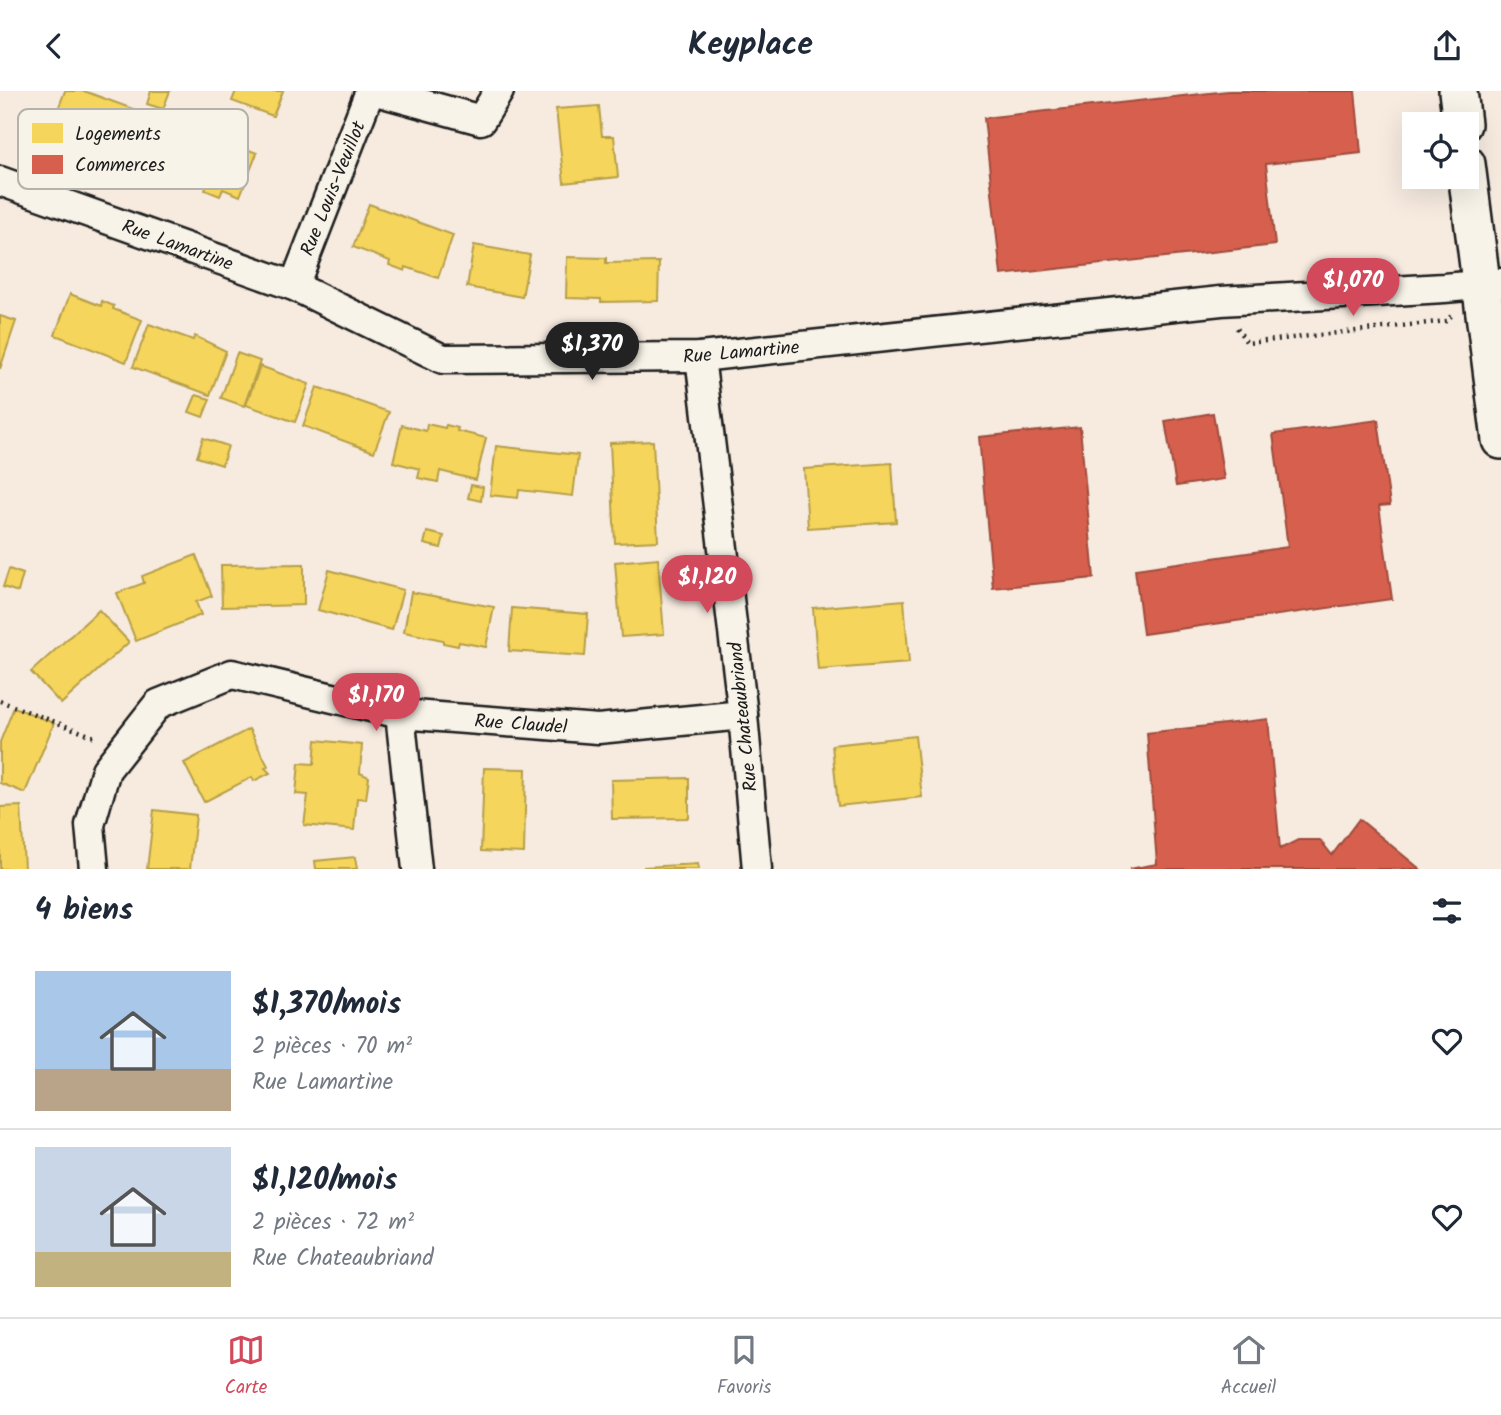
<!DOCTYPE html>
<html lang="fr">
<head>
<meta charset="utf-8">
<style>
  :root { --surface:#fff; --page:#f2f2f3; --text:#1f2937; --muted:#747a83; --line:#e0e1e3; --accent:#d1495b }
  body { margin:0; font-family:Kalam,sans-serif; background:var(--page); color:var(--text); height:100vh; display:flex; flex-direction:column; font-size:26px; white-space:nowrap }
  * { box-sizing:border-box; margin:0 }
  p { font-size:23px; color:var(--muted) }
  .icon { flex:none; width:38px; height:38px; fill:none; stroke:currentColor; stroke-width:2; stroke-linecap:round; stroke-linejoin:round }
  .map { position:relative; height:778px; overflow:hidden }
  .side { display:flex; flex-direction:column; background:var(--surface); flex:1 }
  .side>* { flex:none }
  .controls { position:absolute; left:1402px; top:21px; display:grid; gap:14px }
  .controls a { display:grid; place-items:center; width:77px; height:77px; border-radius:0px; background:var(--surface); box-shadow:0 7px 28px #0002; font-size:35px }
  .price { position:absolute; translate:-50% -60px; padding:0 16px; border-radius:24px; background:var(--accent); color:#fff; font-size:23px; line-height:46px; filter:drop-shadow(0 2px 4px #0008) }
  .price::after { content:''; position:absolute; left:50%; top:42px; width:21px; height:16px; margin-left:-10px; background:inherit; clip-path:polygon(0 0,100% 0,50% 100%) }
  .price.current { background:#222; color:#fff }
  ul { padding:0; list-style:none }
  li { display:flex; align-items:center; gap:21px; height:175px; padding:0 35px }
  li+li { border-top:2px solid var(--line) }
  li span { display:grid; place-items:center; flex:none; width:196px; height:140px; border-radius:0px; color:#555 }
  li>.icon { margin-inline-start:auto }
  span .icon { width:84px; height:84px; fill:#fffc; stroke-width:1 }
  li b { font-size:30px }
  h2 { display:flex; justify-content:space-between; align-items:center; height:84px; padding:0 35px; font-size:30px }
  header { display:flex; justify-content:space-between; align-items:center; height:91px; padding:0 35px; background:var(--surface); font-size:32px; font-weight:700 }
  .tab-bar { display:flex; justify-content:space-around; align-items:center; height:98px; border-top:2px solid var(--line); background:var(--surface); font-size:19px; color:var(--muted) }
  .tab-bar a { display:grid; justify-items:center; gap:4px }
  .tab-bar .current { color:var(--accent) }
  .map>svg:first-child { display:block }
</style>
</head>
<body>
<header><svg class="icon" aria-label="back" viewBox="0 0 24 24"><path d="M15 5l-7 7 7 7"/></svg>Keyplace<svg class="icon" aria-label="share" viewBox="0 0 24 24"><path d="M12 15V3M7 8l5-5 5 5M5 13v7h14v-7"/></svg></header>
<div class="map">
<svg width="1501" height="778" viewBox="0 0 1501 778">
  <rect width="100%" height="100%" fill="#f7ebe0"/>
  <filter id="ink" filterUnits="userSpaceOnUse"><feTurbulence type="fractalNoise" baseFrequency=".0143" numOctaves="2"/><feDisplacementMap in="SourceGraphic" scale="14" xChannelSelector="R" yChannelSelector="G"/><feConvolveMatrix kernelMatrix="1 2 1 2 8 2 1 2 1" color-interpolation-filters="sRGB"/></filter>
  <g filter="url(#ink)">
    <g fill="#f6d55c" stroke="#b59e49" stroke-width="2">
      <path d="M 65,0 L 84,0 L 144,22 L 128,63 L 52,34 Z"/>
      <path d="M 151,0 L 170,0 L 163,18 L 147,13 Z"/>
      <path d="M 236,0 L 283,0 L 273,25 L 232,10 Z"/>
      <path d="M 599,15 L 602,45 L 614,45 L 618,86 L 564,92 L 556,18 Z"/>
      <path d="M 178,32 L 257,62 L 240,105 L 223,98 L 220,105 L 205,99 L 207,94 L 188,86 L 187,89 L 178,86 L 179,82 L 161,75 Z"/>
      <path d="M 369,113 L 453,144 L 438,187 L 406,176 L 405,180 L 389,174 L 390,170 L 353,156 Z"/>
      <path d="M 474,154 L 530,164 L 522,206 L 467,196 Z"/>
      <path d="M 567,166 L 606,167 L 606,172 L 659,171 L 658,210 L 601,211 L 601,208 L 566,207 Z"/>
      <path d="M 70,203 L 101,215 L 102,210 L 114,215 L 113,218 L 142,229 L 126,271 L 55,244 Z"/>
      <path d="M 0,225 L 16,230 L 0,278 Z"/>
      <path d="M 149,233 L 193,249 L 195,245 L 226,260 L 210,304 L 133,276 Z"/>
      <path d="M 237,262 L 260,270 L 244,315 L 221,307 Z"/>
      <path d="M 260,275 L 309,293 L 295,331 L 246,314 Z"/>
      <path d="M 317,296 L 389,321 L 374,361 L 303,335 Z"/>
      <path d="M 196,304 L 210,308 L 203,326 L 189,321 Z"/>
      <path d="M 427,333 L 445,337 L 446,334 L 458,337 L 457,340 L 486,347 L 476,389 L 440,380 L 438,391 L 418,387 L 420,378 L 393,371 L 402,334 L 426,340 Z"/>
      <path d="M 203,347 L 228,355 L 222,374 L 197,366 Z"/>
      <path d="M 653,350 L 658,450 L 615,452 L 610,352 Z"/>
      <path d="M 496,355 L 578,364 L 573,405 L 519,399 L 518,407 L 490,404 Z"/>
      <path d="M 892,372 L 896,431 L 808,437 L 804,378 Z"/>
      <path d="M 471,394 L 483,396 L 481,410 L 468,407 Z"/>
      <path d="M 427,441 L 444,445 L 441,457 L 424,453 Z"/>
      <path d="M 196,464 L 212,505 L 196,511 L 201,524 L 136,550 L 117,502 L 144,492 L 142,485 Z"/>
      <path d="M 658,467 L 664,543 L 621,546 L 615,471 Z"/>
      <path d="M 304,473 L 304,514 L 222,516 L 221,474 Z"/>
      <path d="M 9,478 L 23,483 L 18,501 L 3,496 Z"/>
      <path d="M 329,479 L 403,499 L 392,539 L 318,519 Z"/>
      <path d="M 411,501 L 494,516 L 486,556 L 459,551 L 458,555 L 443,552 L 443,549 L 404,541 Z"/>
      <path d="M 904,509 L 909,572 L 818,579 L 813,517 Z"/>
      <path d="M 512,517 L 588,523 L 585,565 L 509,560 Z"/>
      <path d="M 99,519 L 129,551 L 61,613 L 31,581 Z"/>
      <path d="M 14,616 L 54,632 L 25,702 L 0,692 L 0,651 Z"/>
      <path d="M 249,638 L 268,675 L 265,677 L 270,682 L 254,690 L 252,686 L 204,711 L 184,672 Z"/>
      <path d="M 915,645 L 922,706 L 838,715 L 832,654 Z"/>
      <path d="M 316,649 L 362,654 L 360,682 L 369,686 L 366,708 L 357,707 L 354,739 L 304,734 L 308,704 L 296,703 L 299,672 L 314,673 Z"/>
      <path d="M 484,677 L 526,678 L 524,762 L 481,760 Z"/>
      <path d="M 689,687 L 689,727 L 612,728 L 611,689 Z"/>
      <path d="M 21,715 L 24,778 L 0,778 L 0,716 Z"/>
      <path d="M 154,719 L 196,724 L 190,778 L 147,778 Z"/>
      <path d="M 355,766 L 357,778 L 316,778 L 315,770 Z"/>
      <path d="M 698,773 L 699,778 L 644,778 L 644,776 Z"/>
    </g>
    <g fill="#d6604d" stroke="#9e4c3e" stroke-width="2">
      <path d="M 1228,0 L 1355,0 L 1361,62 L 1266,73 L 1275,154 L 1001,184 L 984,27 Z"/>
      <path d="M 1213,322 L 1224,388 L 1176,395 L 1165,330 Z"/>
      <path d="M 1378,329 L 1390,414 L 1379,415 L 1392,508 L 1143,543 L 1135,478 L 1288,456 L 1273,343 Z"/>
      <path d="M 1080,336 L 1094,487 L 993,497 L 979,346 Z"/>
      <path d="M 1268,628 L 1280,758 L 1298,749 L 1320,749 L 1332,764 L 1359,728 L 1420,778 L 1129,778 L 1157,773 L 1147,642 Z"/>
    </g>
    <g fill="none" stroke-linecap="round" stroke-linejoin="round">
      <defs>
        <g id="minor">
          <path d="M 376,0 L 481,29 L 499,0"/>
          <path d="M 0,90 L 294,195 L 443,268 L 700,266 L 1221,210 L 1444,197 L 1501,192"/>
          <path d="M 294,195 L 370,0"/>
          <path d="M 700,266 L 743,624 L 757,778"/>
          <path d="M 400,623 L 417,778"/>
          <path d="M 94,778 L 90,734 L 106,679 L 158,613 L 232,583 L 400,623 L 598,638 L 743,624"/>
        </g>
        <g id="major">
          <path d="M 1458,0 L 1462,33"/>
          <path d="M 1466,73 L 1501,349"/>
        </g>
      </defs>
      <use href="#minor" stroke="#1c1c1c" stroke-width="33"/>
      <use href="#major" stroke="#1c1c1c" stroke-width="42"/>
      <g stroke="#1c1c1c" stroke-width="4.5" stroke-dasharray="2 5" stroke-linecap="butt">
        <path d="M 1237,237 L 1247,252 L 1447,230 L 1451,225"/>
        <path d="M 0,610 L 97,647"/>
      </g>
      <use href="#minor" stroke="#f7f3e8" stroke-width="28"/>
      <use href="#major" stroke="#f7f3e8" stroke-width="37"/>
    </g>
  </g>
  <g text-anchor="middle" stroke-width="7" stroke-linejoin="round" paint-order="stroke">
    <g font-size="19" fill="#1c1c1c" stroke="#f7f3e8">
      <text transform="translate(332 97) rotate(-68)" y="7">Rue Louis-Veuillot</text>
      <text transform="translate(178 153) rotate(20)" y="7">Rue Lamartine</text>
      <text transform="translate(741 260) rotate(-5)" y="7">Rue Lamartine</text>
      <text transform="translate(742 626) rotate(-96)" y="7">Rue Chateaubriand</text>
      <text transform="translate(521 632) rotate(4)" y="7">Rue Claudel</text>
    </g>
  </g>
  <rect x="18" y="18" width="230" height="80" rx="10" fill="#f7f3e8" stroke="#b5b2ab" stroke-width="2"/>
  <rect x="32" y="32" width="31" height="20" fill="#f6d55c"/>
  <rect x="32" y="64" width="31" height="19" fill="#d6604d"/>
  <g font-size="19" fill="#1c1c1c">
    <text x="75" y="49">Logements</text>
    <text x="75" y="80">Commerces</text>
  </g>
</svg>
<div class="controls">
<a><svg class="icon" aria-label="locate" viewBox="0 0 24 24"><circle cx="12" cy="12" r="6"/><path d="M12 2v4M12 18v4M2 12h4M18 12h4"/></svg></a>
</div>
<b class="price" style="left:1353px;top:227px">$1,070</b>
<b class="price current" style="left:592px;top:291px">$1,370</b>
<b class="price" style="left:707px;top:524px">$1,120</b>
<b class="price" style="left:376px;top:642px">$1,170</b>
</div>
<section class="side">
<h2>4 biens<svg class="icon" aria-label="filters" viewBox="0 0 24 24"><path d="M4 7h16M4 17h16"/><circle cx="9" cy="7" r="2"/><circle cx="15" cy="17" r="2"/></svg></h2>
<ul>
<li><span style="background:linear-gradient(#a9c7e8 70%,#b9a48a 0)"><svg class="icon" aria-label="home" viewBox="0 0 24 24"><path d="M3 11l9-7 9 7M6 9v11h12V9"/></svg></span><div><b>$1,370/mois</b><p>2 pièces · 70 m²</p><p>Rue Lamartine</p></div><svg class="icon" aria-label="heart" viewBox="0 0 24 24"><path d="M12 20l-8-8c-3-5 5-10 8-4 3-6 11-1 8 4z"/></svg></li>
<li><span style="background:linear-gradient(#c9d6e8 75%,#c2b280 0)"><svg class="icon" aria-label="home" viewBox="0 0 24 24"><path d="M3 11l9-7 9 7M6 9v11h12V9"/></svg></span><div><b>$1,120/mois</b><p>2 pièces · 72 m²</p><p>Rue Chateaubriand</p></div><svg class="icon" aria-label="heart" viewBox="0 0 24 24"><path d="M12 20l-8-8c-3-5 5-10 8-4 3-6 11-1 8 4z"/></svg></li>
</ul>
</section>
<nav class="tab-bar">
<a class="current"><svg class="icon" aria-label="map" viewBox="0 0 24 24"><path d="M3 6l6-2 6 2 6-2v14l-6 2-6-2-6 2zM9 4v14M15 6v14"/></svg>Carte</a>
<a><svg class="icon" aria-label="saved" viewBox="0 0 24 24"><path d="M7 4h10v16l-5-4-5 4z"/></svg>Favoris</a>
<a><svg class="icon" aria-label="home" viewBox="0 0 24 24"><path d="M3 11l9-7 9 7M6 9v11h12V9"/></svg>Accueil</a>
</nav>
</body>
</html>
